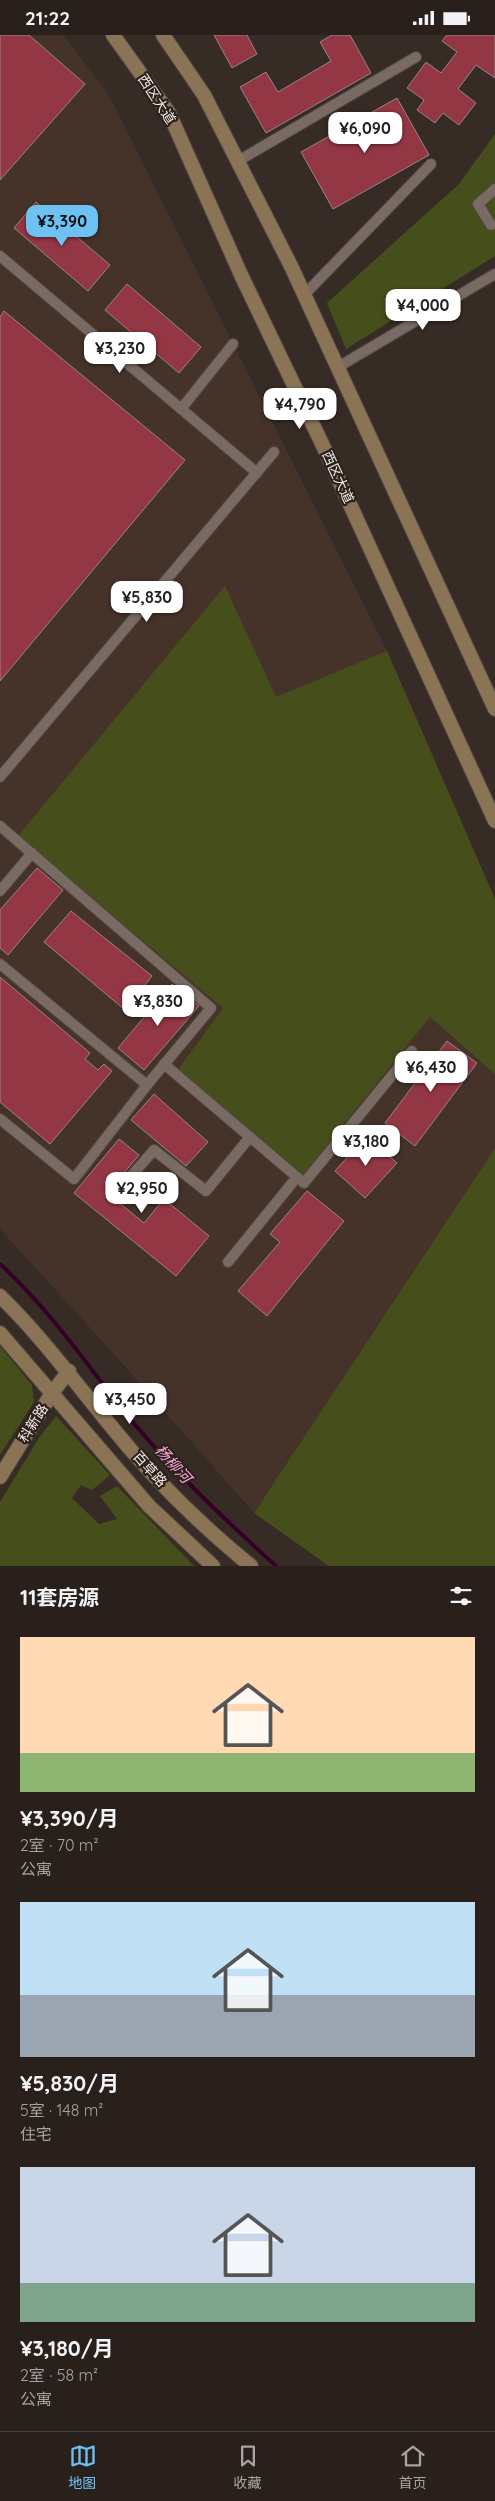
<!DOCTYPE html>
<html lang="zh">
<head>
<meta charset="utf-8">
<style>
  :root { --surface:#29201c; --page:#352d29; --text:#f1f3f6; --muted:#a5a3a3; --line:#453e3b; --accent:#6ec2f3 }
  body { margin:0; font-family:Quicksand,"Noto Sans SC",sans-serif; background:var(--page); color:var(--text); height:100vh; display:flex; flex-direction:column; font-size:19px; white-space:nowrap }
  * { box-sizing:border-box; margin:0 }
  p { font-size:16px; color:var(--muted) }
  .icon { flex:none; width:28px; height:28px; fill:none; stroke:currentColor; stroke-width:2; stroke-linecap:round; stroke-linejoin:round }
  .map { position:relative; height:1531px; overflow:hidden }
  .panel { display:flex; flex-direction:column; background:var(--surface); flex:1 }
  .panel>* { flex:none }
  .price { position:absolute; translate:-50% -42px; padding:0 11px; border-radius:10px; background:#fff; color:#222; font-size:16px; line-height:32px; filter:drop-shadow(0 1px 2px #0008) }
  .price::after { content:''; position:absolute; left:50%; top:30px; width:15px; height:11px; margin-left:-8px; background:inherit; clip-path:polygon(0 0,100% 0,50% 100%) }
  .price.current { background:var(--accent); color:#111 }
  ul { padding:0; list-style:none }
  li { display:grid; align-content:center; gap:10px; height:265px; padding:0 20px }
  li span { display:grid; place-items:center; height:155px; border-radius:0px; color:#555 }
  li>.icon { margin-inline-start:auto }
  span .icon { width:90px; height:90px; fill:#fffc; stroke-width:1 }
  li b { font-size:21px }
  h2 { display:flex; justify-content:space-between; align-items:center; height:60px; padding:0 20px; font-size:21px }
  .status { display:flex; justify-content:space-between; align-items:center; height:35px; padding:0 25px; background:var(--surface); direction:ltr }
  .status svg { height:14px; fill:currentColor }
  .menu { display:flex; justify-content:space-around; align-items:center; height:70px; border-top:1px solid var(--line); background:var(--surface); font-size:14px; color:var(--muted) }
  .menu a { display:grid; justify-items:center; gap:2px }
  .menu .current { color:var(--accent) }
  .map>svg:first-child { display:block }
</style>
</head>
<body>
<div class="status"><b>21:22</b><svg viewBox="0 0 49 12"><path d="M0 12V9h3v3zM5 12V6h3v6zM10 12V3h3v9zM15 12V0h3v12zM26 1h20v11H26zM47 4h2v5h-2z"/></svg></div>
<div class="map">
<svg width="495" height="1531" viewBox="0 0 495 1531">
  <rect width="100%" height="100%" fill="#372b25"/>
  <path fill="#45332a" d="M 0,0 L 63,0 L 107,57 L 387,616 L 495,864 L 495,1113 L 254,1478 L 113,1318 L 0,1194 Z"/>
  <g fill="#464f1c">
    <path d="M 495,99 L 495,221 L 346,314 L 327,268 L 459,149 Z"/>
    <path d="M 225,551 L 276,662 L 387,616 L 495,864 L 495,1039 L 430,982 L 302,1141 L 177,1036 L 223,973 L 18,801 Z"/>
    <path d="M 495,1113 L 495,1531 L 329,1531 L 254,1478 Z"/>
    <path d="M 0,1311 L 32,1350 L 34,1367 L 0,1420 Z"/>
    <path d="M 56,1381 L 110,1440 L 92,1455 L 81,1450 L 72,1463 L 99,1489 L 117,1484 L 100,1461 L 117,1451 L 194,1531 L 0,1531 L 0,1467 L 39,1403 Z"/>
  </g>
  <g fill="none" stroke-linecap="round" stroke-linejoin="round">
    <path stroke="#350028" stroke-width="4" d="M 0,1229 C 47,1272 83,1324 122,1374 C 168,1431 222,1482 276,1531"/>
  </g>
  <g fill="#943744" stroke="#978686">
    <path d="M 0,0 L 29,0 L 85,49 L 0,145 Z"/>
    <path d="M 214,0 L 247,0 L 257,19 L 232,33 Z"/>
    <path d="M 332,0 L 350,0 L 371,38 L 266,98 L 240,52 L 266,37 L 278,57 L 331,26 L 320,7 Z"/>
    <path d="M 447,0 L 495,0 L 495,43 L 476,30 L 458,54 L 476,68 L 459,90 L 443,78 L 435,88 L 417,75 L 424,65 L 407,53 L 426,27 L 441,38 L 457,17 L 442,6 Z"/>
    <path d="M 397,63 L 429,120 L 333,174 L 301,117 Z"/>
    <path d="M 36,167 L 110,230 L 88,256 L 14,193 Z"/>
    <path d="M 127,249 L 201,312 L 179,338 L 105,275 Z"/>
    <path d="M 4,276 L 185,425 L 0,646 L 0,282 Z"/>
    <path d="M 37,833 L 63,855 L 8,920 L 0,913 L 0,875 Z"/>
    <path d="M 71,876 L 152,941 L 125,975 L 44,907 Z"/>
    <path d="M 0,942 L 90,1018 L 85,1024 L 98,1035 L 104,1029 L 112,1036 L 50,1109 L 0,1067 Z"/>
    <path d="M 172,949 L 199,971 L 144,1035 L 118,1013 Z"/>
    <path d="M 447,1006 L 477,1028 L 415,1111 L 385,1088 Z"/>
    <path d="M 154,1059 L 208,1107 L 186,1131 L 131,1085 Z"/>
    <path d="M 366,1101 L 397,1128 L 365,1163 L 335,1136 Z"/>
    <path d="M 119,1104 L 139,1120 L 107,1158 L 144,1188 L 164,1164 L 209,1201 L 176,1241 L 74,1158 Z"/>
    <path d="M 307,1156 L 344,1186 L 267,1281 L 238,1256 L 280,1207 L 270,1199 Z"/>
  </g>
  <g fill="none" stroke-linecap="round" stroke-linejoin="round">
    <defs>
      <g id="street">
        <path d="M 238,126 L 416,22"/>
        <path d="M 491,190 L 478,169 L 495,154"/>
        <path d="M 0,221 L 257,438"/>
        <path d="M 305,259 L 431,129"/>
        <path d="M 338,332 L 495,239"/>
        <path d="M 181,374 L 233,309"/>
        <path d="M 0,742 L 274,417"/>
        <path d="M 0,791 L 211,973 L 147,1050 L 0,929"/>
        <path d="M 0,856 L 32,818"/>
        <path d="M 164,1029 L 304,1148 L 412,1016"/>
        <path d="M 0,1084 L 74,1144 L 147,1050"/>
        <path d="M 125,1148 L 154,1115 L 206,1156 L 250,1102"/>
        <path d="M 228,1227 L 297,1142"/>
      </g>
      <g id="secondary">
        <path d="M 113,0 L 169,78 L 242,242 L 326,417 L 495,786"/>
        <path d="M 163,0 L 204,60 L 291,231 L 495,674"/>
        <path d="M 0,1261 C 40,1300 71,1342 106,1385 C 149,1439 198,1488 251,1531"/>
        <path d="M 0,1298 L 149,1471 L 213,1531"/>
        <path d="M 0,1442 L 52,1358 L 69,1336"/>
      </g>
    </defs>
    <use href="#street" stroke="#514742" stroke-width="12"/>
    <use href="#secondary" stroke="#514742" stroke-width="16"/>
    <use href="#street" stroke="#796b64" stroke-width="10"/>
    <use href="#secondary" stroke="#8a7455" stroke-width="14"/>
  </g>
  <g text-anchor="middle" stroke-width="4.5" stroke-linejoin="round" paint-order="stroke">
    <g font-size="14" fill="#f2eae6" stroke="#2d211b">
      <text transform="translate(157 64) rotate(57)" y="5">西区大道</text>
      <text transform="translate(338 442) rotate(65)" y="5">西区大道</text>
      <text transform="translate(33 1388) rotate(-58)" y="5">科新路</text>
      <text transform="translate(150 1434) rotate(48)" y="5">百草路</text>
    </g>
    <g font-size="15" font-style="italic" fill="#fda6e0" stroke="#2d211b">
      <text transform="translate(173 1429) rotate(48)" y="5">杨柳河</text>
    </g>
  </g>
</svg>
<b class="price" style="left:365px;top:119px">¥6,090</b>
<b class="price current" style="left:62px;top:212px">¥3,390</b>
<b class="price" style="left:423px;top:296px">¥4,000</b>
<b class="price" style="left:120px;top:339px">¥3,230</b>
<b class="price" style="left:300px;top:395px">¥4,790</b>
<b class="price" style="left:147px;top:588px">¥5,830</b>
<b class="price" style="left:158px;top:992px">¥3,830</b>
<b class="price" style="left:431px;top:1058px">¥6,430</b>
<b class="price" style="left:366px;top:1132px">¥3,180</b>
<b class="price" style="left:142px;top:1179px">¥2,950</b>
<b class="price" style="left:130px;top:1390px">¥3,450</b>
</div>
<section class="panel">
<h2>11套房源<svg class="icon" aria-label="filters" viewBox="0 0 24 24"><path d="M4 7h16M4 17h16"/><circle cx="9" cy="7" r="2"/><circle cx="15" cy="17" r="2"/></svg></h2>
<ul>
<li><span style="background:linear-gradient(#ffd9b3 75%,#8fb573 0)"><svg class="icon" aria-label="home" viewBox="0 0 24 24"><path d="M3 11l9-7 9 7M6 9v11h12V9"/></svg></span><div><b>¥3,390/月</b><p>2室 · 70 m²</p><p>公寓</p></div></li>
<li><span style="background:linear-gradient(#bfe0f5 60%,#9aa5b1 0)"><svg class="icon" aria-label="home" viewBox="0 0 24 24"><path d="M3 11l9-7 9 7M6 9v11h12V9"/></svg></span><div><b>¥5,830/月</b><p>5室 · 148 m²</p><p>住宅</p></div></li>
<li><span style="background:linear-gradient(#c9d6e8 75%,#7fa58c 0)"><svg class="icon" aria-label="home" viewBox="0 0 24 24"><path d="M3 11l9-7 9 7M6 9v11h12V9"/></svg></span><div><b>¥3,180/月</b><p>2室 · 58 m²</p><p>公寓</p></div></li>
</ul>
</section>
<nav class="menu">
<a class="current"><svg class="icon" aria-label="map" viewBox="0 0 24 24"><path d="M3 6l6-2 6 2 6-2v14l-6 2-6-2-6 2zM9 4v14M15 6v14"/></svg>地图</a>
<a><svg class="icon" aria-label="saved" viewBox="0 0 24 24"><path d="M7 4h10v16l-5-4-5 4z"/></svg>收藏</a>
<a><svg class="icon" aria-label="home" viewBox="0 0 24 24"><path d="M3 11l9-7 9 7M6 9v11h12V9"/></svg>首页</a>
</nav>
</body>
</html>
